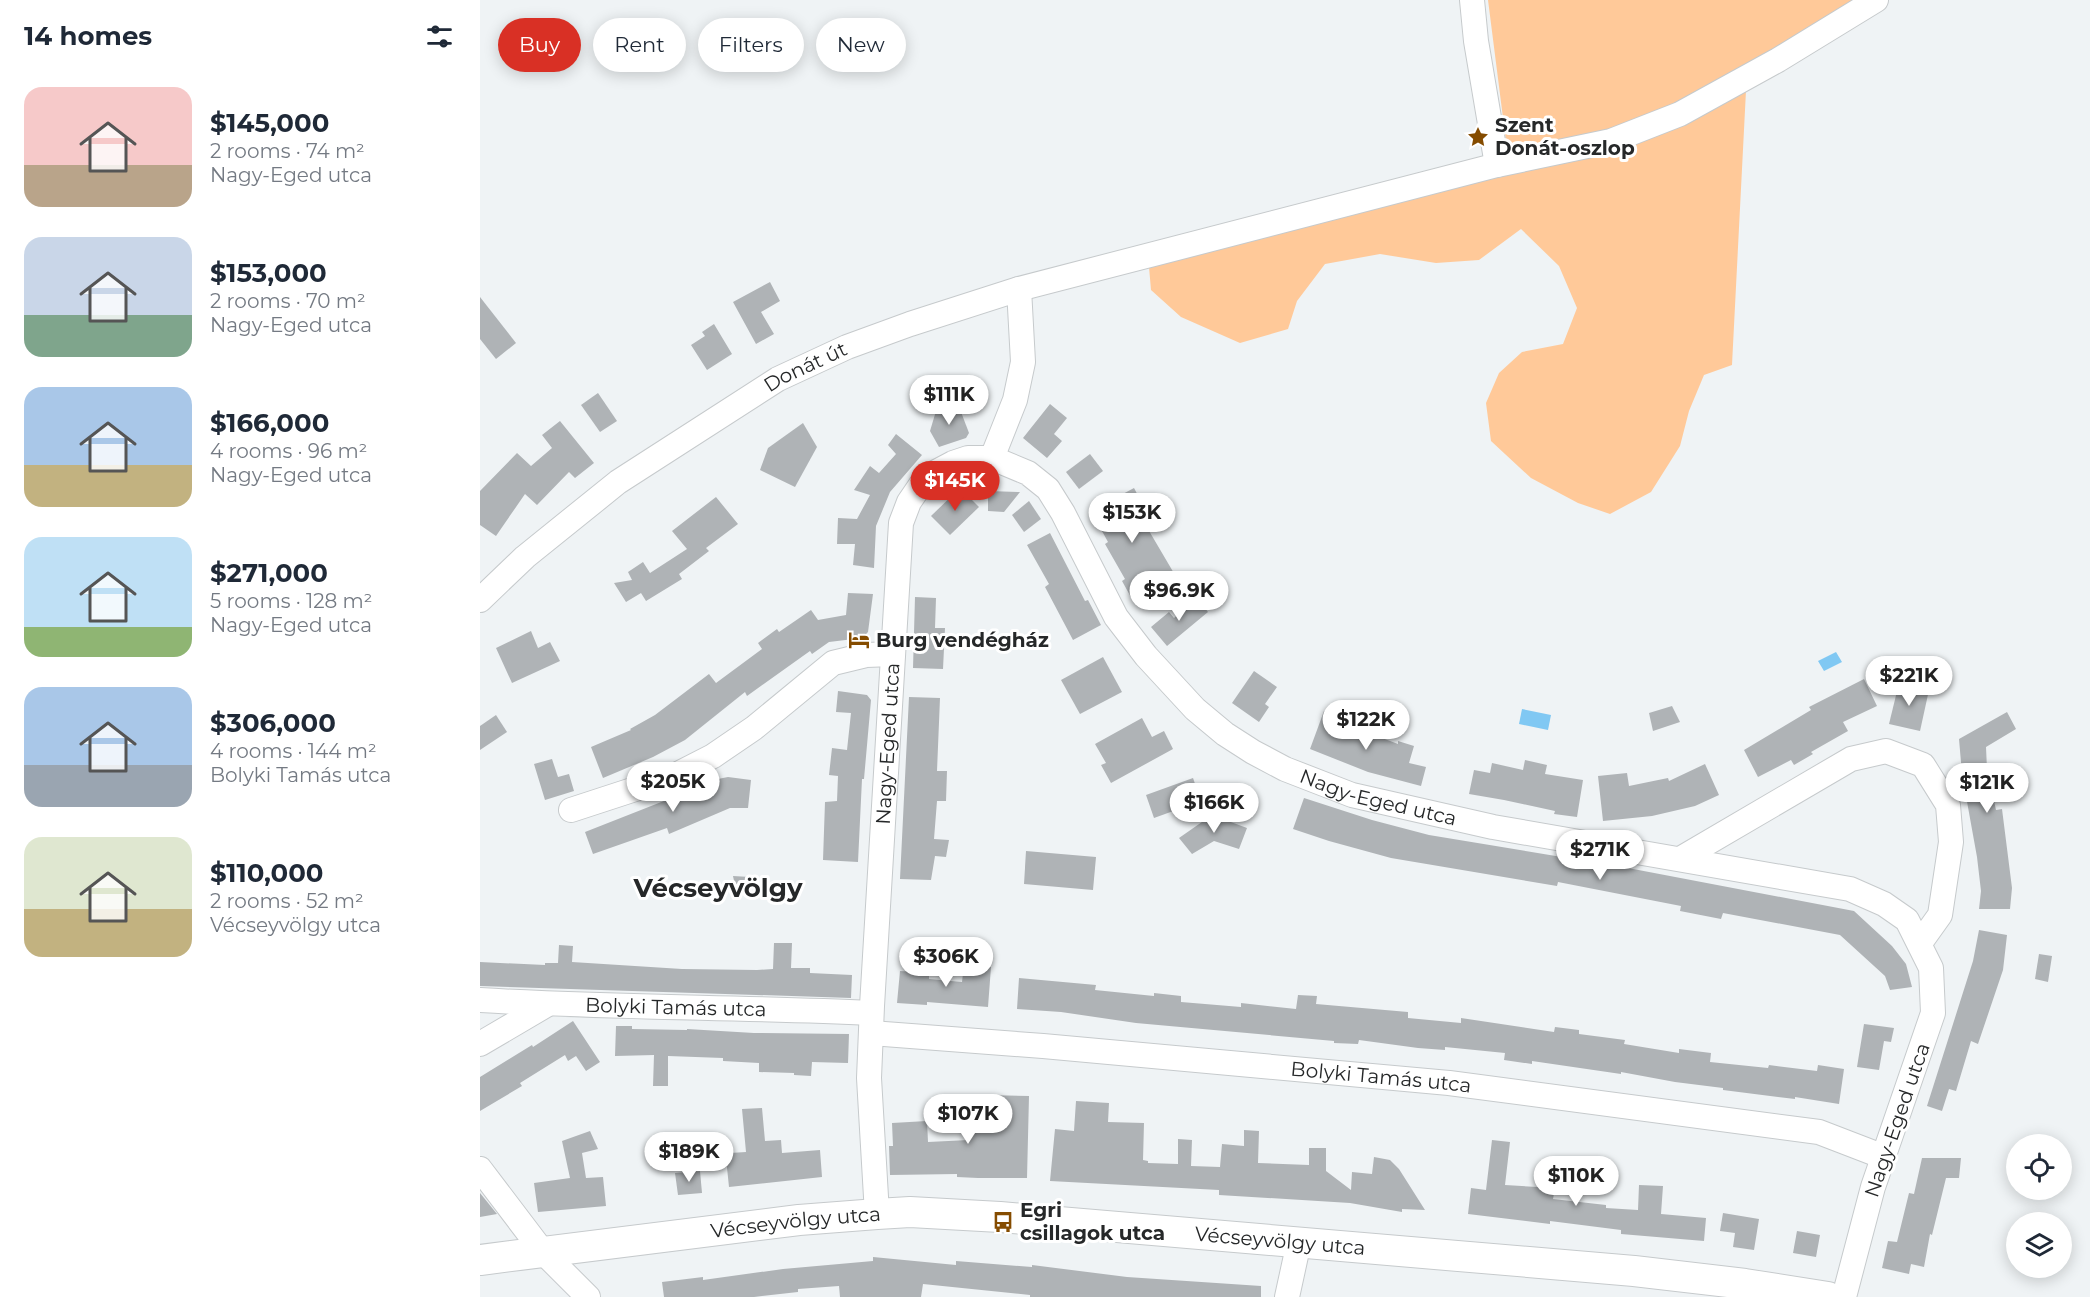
<!DOCTYPE html>
<html lang="en">
<head>
<meta charset="utf-8">
<style>
  :root { --surface:#fff; --page:#f6f6f7; --text:#1f2937; --muted:#747a83; --accent:#d93025 }
  body { margin:0; font-family:Montserrat,sans-serif; background:var(--page); color:var(--text); height:100vh; display:flex; flex-direction:column; font-size:22px; white-space:nowrap }
  * { box-sizing:border-box; margin:0 }
  p { font-size:20px; color:var(--muted) }
  .icon { flex:none; width:33px; height:33px; fill:none; stroke:currentColor; stroke-width:2; stroke-linecap:round; stroke-linejoin:round }
  .map { position:relative; flex:1; overflow:hidden }
  .panel { display:flex; flex-direction:column; background:var(--surface); width:480px }
  .panel>* { flex:none }
  .hud { position:absolute; left:18px; top:18px; width:570px; height:54px; display:flex; gap:12px }
  .fabs { position:absolute; left:1526px; top:1134px; display:grid; gap:12px }
  .fabs a { display:grid; place-items:center; width:66px; height:66px; border-radius:50%; background:var(--surface); box-shadow:0 3px 15px #0003; font-size:30px }
  .price { position:absolute; translate:-50% -51px; padding:0 14px; border-radius:21px; background:#fff; color:#222; font-size:20px; line-height:39px; filter:drop-shadow(0 2px 3px #0008) }
  .price::after { content:''; position:absolute; left:50%; top:36px; width:18px; height:14px; margin-left:-9px; background:inherit; clip-path:polygon(0 0,100% 0,50% 100%) }
  .price.selected { background:var(--accent); color:#fff }
  ul { padding:0; list-style:none }
  li { display:flex; align-items:center; gap:18px; height:150px; padding:0 24px }
  li span { display:grid; place-items:center; flex:none; width:168px; height:120px; border-radius:18px; color:#555 }
  li>.icon { margin-inline-start:auto }
  span .icon { width:72px; height:72px; fill:#fffc; stroke-width:1 }
  li b { font-size:26px }
  h2 { display:flex; justify-content:space-between; align-items:center; height:72px; padding:0 24px; font-size:26px }
  .tag { padding:0 21px; border-radius:27px; background:var(--surface); box-shadow:0 3px 15px #0003; font-size:21px; line-height:54px }
  .tag.selected { background:var(--accent); color:#fff }
  main { display:flex; flex:1; min-height:0 }
  .map>svg:first-child { display:block }
</style>
</head>
<body>
<main>
<section class="panel">
<h2>14 homes<svg class="icon" aria-label="filters" viewBox="0 0 24 24"><path d="M4 7h16M4 17h16"/><circle cx="9" cy="7" r="2"/><circle cx="15" cy="17" r="2"/></svg></h2>
<ul>
<li><span style="background:linear-gradient(#f6c9c9 65%,#b9a48a 0)"><svg class="icon" aria-label="home" viewBox="0 0 24 24"><path d="M3 11l9-7 9 7M6 9v11h12V9"/></svg></span><div><b>$145,000</b><p>2 rooms · 74 m²</p><p>Nagy-Eged utca</p></div></li>
<li><span style="background:linear-gradient(#c9d6e8 65%,#7fa58c 0)"><svg class="icon" aria-label="home" viewBox="0 0 24 24"><path d="M3 11l9-7 9 7M6 9v11h12V9"/></svg></span><div><b>$153,000</b><p>2 rooms · 70 m²</p><p>Nagy-Eged utca</p></div></li>
<li><span style="background:linear-gradient(#a9c7e8 65%,#c2b280 0)"><svg class="icon" aria-label="home" viewBox="0 0 24 24"><path d="M3 11l9-7 9 7M6 9v11h12V9"/></svg></span><div><b>$166,000</b><p>4 rooms · 96 m²</p><p>Nagy-Eged utca</p></div></li>
<li><span style="background:linear-gradient(#bfe0f5 75%,#8fb573 0)"><svg class="icon" aria-label="home" viewBox="0 0 24 24"><path d="M3 11l9-7 9 7M6 9v11h12V9"/></svg></span><div><b>$271,000</b><p>5 rooms · 128 m²</p><p>Nagy-Eged utca</p></div></li>
<li><span style="background:linear-gradient(#a9c7e8 65%,#9aa5b1 0)"><svg class="icon" aria-label="home" viewBox="0 0 24 24"><path d="M3 11l9-7 9 7M6 9v11h12V9"/></svg></span><div><b>$306,000</b><p>4 rooms · 144 m²</p><p>Bolyki Tamás utca</p></div></li>
<li><span style="background:linear-gradient(#dfe7d0 60%,#c2b280 0)"><svg class="icon" aria-label="home" viewBox="0 0 24 24"><path d="M3 11l9-7 9 7M6 9v11h12V9"/></svg></span><div><b>$110,000</b><p>2 rooms · 52 m²</p><p>Vécseyvölgy utca</p></div></li>
</ul>
</section>
<div class="map">
<svg width="1610" height="1297" viewBox="0 0 1610 1297">
  <rect width="100%" height="100%" fill="#eff3f5"/>
  <path fill="#ffc999" d="M 1008,0 L 1385,0 L 1267,71 L 1252,365 L 1224,375 L 1209,411 L 1200,446 L 1171,492 L 1130,514 L 1098,503 L 1051,478 L 1011,441 L 1006,403 L 1019,373 L 1042,352 L 1083,344 L 1097,308 L 1079,266 L 1041,229 L 999,260 L 956,263 L 900,254 L 845,264 L 817,301 L 808,329 L 760,343 L 701,317 L 671,290 L 669,267 L 1029,165 Z"/>
  <g fill="#80c8f3">
    <path d="M 1356,652 L 1362,662 L 1344,671 L 1338,661 Z"/>
    <path d="M 1042,709 L 1071,715 L 1068,730 L 1039,724 Z"/>
  </g>
  <g fill="#afb3b6">
    <path d="M 290,282 L 300,301 L 281,312 L 294,334 L 276,344 L 253,302 Z"/>
    <path d="M 0,297 L 36,343 L 16,359 L 0,339 Z"/>
    <path d="M 234,324 L 252,354 L 227,370 L 211,345 L 225,336 L 222,332 Z"/>
    <path d="M 118,393 L 137,421 L 120,432 L 101,405 Z"/>
    <path d="M 478,404 L 489,433 L 486,438 L 459,447 L 450,431 L 456,411 Z"/>
    <path d="M 570,404 L 587,418 L 574,434 L 582,441 L 567,458 L 543,438 Z"/>
    <path d="M 80,421 L 114,463 L 95,478 L 89,472 L 57,505 L 45,494 L 16,536 L 0,525 L 0,491 L 37,453 L 51,466 L 72,448 L 62,435 Z"/>
    <path d="M 323,423 L 337,447 L 315,487 L 280,470 L 288,448 Z"/>
    <path d="M 416,434 L 442,455 L 410,492 L 396,526 L 394,568 L 373,565 L 375,544 L 357,544 L 358,518 L 377,519 L 390,495 L 374,490 L 390,466 L 399,473 L 416,454 L 408,445 Z"/>
    <path d="M 610,454 L 623,471 L 599,489 L 586,472 Z"/>
    <path d="M 480,488 L 499,507 L 470,535 L 451,516 Z"/>
    <path d="M 654,488 L 662,503 L 655,507 L 695,575 L 652,599 L 642,581 L 645,579 L 625,544 L 628,542 L 611,511 Z"/>
    <path d="M 508,491 L 540,492 L 524,512 L 508,511 Z"/>
    <path d="M 236,497 L 258,524 L 226,548 L 229,551 L 199,574 L 202,579 L 166,601 L 161,593 L 146,602 L 134,583 L 152,580 L 148,572 L 163,562 L 170,573 L 207,549 L 192,531 Z"/>
    <path d="M 549,501 L 561,519 L 544,532 L 532,515 Z"/>
    <path d="M 570,533 L 605,601 L 608,600 L 621,625 L 593,640 L 565,587 L 569,584 L 547,545 Z"/>
    <path d="M 368,593 L 393,594 L 388,632 L 382,638 L 349,642 L 332,654 L 330,651 L 267,696 L 265,692 L 205,740 L 173,757 L 123,778 L 111,747 L 151,730 L 150,729 L 175,715 L 229,674 L 236,683 L 282,649 L 278,643 L 297,629 L 299,632 L 331,610 L 338,620 L 366,615 Z"/>
    <path d="M 435,597 L 456,598 L 455,628 L 465,628 L 463,669 L 433,668 Z"/>
    <path d="M 717,598 L 728,612 L 687,646 L 671,627 L 689,612 L 694,618 Z"/>
    <path d="M 51,631 L 58,648 L 70,642 L 80,661 L 32,683 L 16,648 Z"/>
    <path d="M 623,657 L 642,692 L 600,714 L 581,680 Z"/>
    <path d="M 774,671 L 797,687 L 785,704 L 789,707 L 779,722 L 752,703 Z"/>
    <path d="M 1384,679 L 1397,706 L 1363,722 L 1368,731 L 1331,752 L 1333,754 L 1314,765 L 1311,760 L 1278,777 L 1264,750 L 1331,710 L 1329,707 Z"/>
    <path d="M 1419,683 L 1449,690 L 1440,731 L 1409,724 Z"/>
    <path d="M 358,691 L 387,695 L 391,700 L 384,779 L 382,779 L 378,862 L 343,860 L 345,802 L 357,801 L 358,776 L 349,775 L 352,748 L 367,750 L 371,713 L 356,712 Z"/>
    <path d="M 429,697 L 460,698 L 457,771 L 467,771 L 466,801 L 457,801 L 454,839 L 469,840 L 466,857 L 455,856 L 451,880 L 420,879 Z"/>
    <path d="M 1192,706 L 1200,722 L 1173,731 L 1169,713 Z"/>
    <path d="M 844,711 L 866,719 L 865,724 L 918,744 L 918,741 L 934,746 L 929,763 L 946,767 L 941,786 L 888,772 L 830,749 Z"/>
    <path d="M 1527,712 L 1536,729 L 1506,747 L 1507,769 L 1516,810 L 1522,809 L 1532,888 L 1530,909 L 1499,909 L 1501,891 L 1497,857 L 1482,774 L 1479,739 Z"/>
    <path d="M 16,715 L 27,732 L 0,750 L 0,726 Z"/>
    <path d="M 662,718 L 672,737 L 684,731 L 693,749 L 631,783 L 621,765 L 626,763 L 615,744 Z"/>
    <path d="M 72,759 L 78,777 L 89,774 L 94,791 L 65,800 L 54,764 Z"/>
    <path d="M 1045,760 L 1067,765 L 1065,774 L 1103,780 L 1097,817 L 1074,814 L 1075,811 L 1024,800 L 989,794 L 994,770 L 1010,773 L 1012,763 L 1043,770 Z"/>
    <path d="M 1225,764 L 1239,795 L 1215,806 L 1172,816 L 1123,821 L 1118,776 L 1147,773 L 1149,786 L 1188,778 L 1189,781 Z"/>
    <path d="M 248,777 L 271,780 L 268,808 L 250,808 L 189,834 L 187,828 L 113,854 L 105,832 L 194,797 L 223,782 Z"/>
    <path d="M 713,778 L 721,801 L 674,818 L 666,795 Z"/>
    <path d="M 824,798 L 892,820 L 949,835 L 1148,868 L 1374,911 L 1412,946 L 1426,964 L 1432,987 L 1410,990 L 1405,976 L 1360,935 L 1243,913 L 1241,919 L 1200,911 L 1201,906 L 1078,882 L 1077,886 L 911,858 L 849,841 L 813,829 Z"/>
    <path d="M 732,815 L 767,828 L 759,849 L 734,841 L 712,854 L 699,838 Z"/>
    <path d="M 546,851 L 616,857 L 613,890 L 544,884 Z"/>
    <path d="M 253,876 L 270,877 L 269,891 L 256,890 Z"/>
    <path d="M 1499,930 L 1527,935 L 1523,970 L 1498,1044 L 1491,1041 L 1476,1091 L 1469,1089 L 1462,1111 L 1447,1106 L 1493,961 Z"/>
    <path d="M 294,943 L 312,943 L 311,968 L 330,968 L 330,973 L 372,975 L 371,998 L 0,986 L 0,962 L 65,965 L 65,963 L 78,963 L 79,945 L 93,946 L 92,962 L 202,969 L 277,970 L 293,969 Z"/>
    <path d="M 1559,954 L 1572,956 L 1568,982 L 1555,979 Z"/>
    <path d="M 484,965 L 511,967 L 508,1007 L 447,1002 L 447,1005 L 417,1003 L 420,971 L 449,973 L 449,979 L 482,982 Z"/>
    <path d="M 539,978 L 616,985 L 615,990 L 674,996 L 674,993 L 701,996 L 701,1002 L 761,1007 L 761,1003 L 816,1009 L 818,995 L 837,996 L 836,1004 L 928,1012 L 928,1018 L 981,1023 L 981,1018 L 1074,1032 L 1075,1027 L 1099,1030 L 1099,1034 L 1145,1040 L 1144,1044 L 1199,1053 L 1199,1049 L 1231,1053 L 1230,1062 L 1288,1068 L 1289,1065 L 1337,1071 L 1338,1065 L 1364,1069 L 1359,1104 L 1315,1097 L 1315,1099 L 1243,1090 L 1243,1088 L 1195,1082 L 1141,1072 L 1141,1074 L 1052,1061 L 1052,1064 L 1024,1060 L 1025,1053 L 965,1047 L 965,1050 L 938,1048 L 879,1040 L 878,1044 L 854,1043 L 854,1041 L 656,1023 L 581,1012 L 537,1009 Z"/>
    <path d="M 93,1021 L 120,1062 L 106,1071 L 96,1056 L 88,1061 L 85,1055 L 40,1083 L 42,1086 L 0,1111 L 0,1077 L 52,1045 L 53,1047 Z"/>
    <path d="M 1384,1024 L 1414,1028 L 1411,1042 L 1404,1041 L 1399,1070 L 1377,1067 Z"/>
    <path d="M 136,1026 L 152,1026 L 152,1029 L 207,1030 L 207,1029 L 274,1033 L 369,1034 L 368,1063 L 332,1062 L 331,1076 L 314,1075 L 314,1073 L 279,1072 L 279,1063 L 243,1061 L 243,1058 L 188,1056 L 188,1086 L 173,1086 L 174,1055 L 135,1056 Z"/>
    <path d="M 505,1095 L 549,1096 L 547,1178 L 498,1178 L 477,1177 L 477,1174 L 410,1175 L 409,1146 L 413,1146 L 412,1123 L 447,1121 L 448,1142 L 489,1140 L 489,1130 L 504,1129 Z"/>
    <path d="M 596,1101 L 629,1103 L 628,1122 L 664,1123 L 663,1160 L 668,1161 L 668,1163 L 698,1164 L 698,1139 L 712,1140 L 711,1166 L 740,1167 L 742,1144 L 764,1146 L 764,1130 L 779,1131 L 778,1163 L 829,1165 L 829,1148 L 846,1148 L 846,1171 L 871,1190 L 872,1172 L 892,1174 L 894,1157 L 910,1160 L 919,1169 L 945,1210 L 922,1209 L 922,1212 L 870,1203 L 739,1195 L 739,1190 L 570,1181 L 575,1129 L 594,1131 Z"/>
    <path d="M 282,1108 L 285,1141 L 301,1140 L 302,1153 L 340,1150 L 342,1177 L 249,1187 L 246,1158 L 251,1157 L 250,1153 L 266,1152 L 262,1109 Z"/>
    <path d="M 110,1131 L 118,1149 L 102,1153 L 106,1178 L 123,1177 L 126,1206 L 58,1212 L 54,1183 L 90,1178 L 82,1141 Z"/>
    <path d="M 1012,1140 L 1030,1142 L 1025,1185 L 1075,1188 L 1073,1199 L 1126,1205 L 1126,1208 L 1158,1210 L 1159,1185 L 1183,1186 L 1181,1214 L 1226,1218 L 1224,1241 L 1141,1234 L 1141,1230 L 1070,1221 L 1070,1224 L 988,1214 L 991,1188 L 1006,1190 Z"/>
    <path d="M 1442,1158 L 1481,1158 L 1479,1178 L 1466,1178 L 1452,1235 L 1450,1234 L 1444,1267 L 1431,1264 L 1429,1274 L 1402,1268 L 1408,1241 L 1417,1242 L 1429,1193 L 1434,1194 Z"/>
    <path d="M 220,1171 L 222,1193 L 198,1195 L 195,1173 Z"/>
    <path d="M 0,1193 L 17,1214 L 0,1217 Z"/>
    <path d="M 1243,1213 L 1279,1219 L 1274,1250 L 1253,1247 L 1255,1233 L 1240,1231 Z"/>
    <path d="M 1317,1231 L 1340,1235 L 1336,1257 L 1313,1253 Z"/>
    <path d="M 393,1257 L 476,1265 L 476,1261 L 552,1267 L 552,1265 L 647,1277 L 781,1286 L 781,1297 L 550,1297 L 550,1295 L 443,1284 L 441,1297 L 360,1297 L 359,1286 L 318,1289 L 318,1292 L 274,1297 L 184,1297 L 182,1282 L 223,1277 L 223,1280 L 303,1269 L 393,1261 Z"/>
  </g>
  <g fill="none" stroke-linecap="round" stroke-linejoin="round">
    <defs>
      <g id="minor">
        <path d="M 992,0 L 996,41 L 1017,165"/>
        <path d="M 512,458 L 535,400 L 543,362 L 539,289"/>
        <path id="s1" d="M 0,600 L 45,557 L 138,482 L 298,379 L 367,347 L 430,324 L 539,289 L 1017,165 L 1131,141 L 1200,114 L 1298,60 L 1396,0"/>
        <path d="M 91,810 L 192,777 L 233,756 L 274,728 L 353,663 L 386,655 L 413,654"/>
        <path d="M 1200,859 L 1371,759 L 1406,751 L 1443,765 L 1468,805 L 1471,842 L 1460,915 L 1440,943"/>
        <path id="s2" d="M 0,1000 C 130,1008 261,1007 391,1013"/>
        <path id="s3" d="M 391,1033 L 563,1046 L 969,1083 L 1339,1132 L 1404,1157"/>
        <path d="M 0,1044 L 68,1004"/>
        <path d="M 0,1169 L 63,1252 L 108,1297"/>
        <path id="s4" d="M 397,1214 L 389,1078 L 392,1006 L 421,523 L 429,502 L 442,483 L 456,472 L 473,463 L 488,458 L 512,458 L 548,473 L 568,489 L 583,513 L 636,617 L 666,656 L 715,709 L 745,734 L 773,752 L 805,769 L 872,795 L 1013,827 L 1370,889 L 1404,904 L 1427,920 L 1451,968 L 1453,1013 L 1393,1187 L 1364,1297"/>
        <path d="M 807,1297 L 819,1242"/>
      </g>
      <g id="major">
        <path id="s5" d="M 0,1260 L 319,1220 L 397,1214 L 430,1212 L 520,1217 L 1154,1271 L 1265,1284 L 1348,1297"/>
      </g>
    </defs>
    <use href="#minor" stroke="#c6cacc" stroke-width="26"/>
    <use href="#major" stroke="#c6cacc" stroke-width="32"/>
    <use href="#minor" stroke="#fff" stroke-width="24"/>
    <use href="#major" stroke="#fff" stroke-width="30"/>
  </g>
  <defs>
    <symbol id="sight-bare" viewBox="-9 -9 18 18"><path d="M0-6L1.8-2.2L6-1.7L2.9 1.2L3.7 5.4L0 3.3L-3.7 5.4L-2.9 1.2L-6-1.7L-1.8-2.2Z" fill="#854c00" stroke="#fff" stroke-width="2.5" paint-order="stroke"/></symbol>
    <symbol id="hotel-bare" viewBox="-9 -9 18 18"><path d="M-6-4.5h1.5V1H6V5H4.5V3h-9V5H-6ZM-4 0a1.8 1.8 0 1 1 3.6 0ZM.5 0V-2.5h3Q6-2.5 6 0Z" fill="#854c00" stroke="#fff" stroke-width="2.5" paint-order="stroke"/></symbol>
    <symbol id="bus-bare" viewBox="-9 -9 18 18"><path d="M-5-6H5V4H4V6H2V4H-2V6H-4V4H-5ZM-3.5-4V0h7V-4ZM-3.5 1.2v1.5H-2V1.2ZM2 1.2v1.5H3.5V1.2Z" fill="#854c00" stroke="#fff" stroke-width="2.5" paint-order="stroke"/></symbol>
  </defs>
  <g fill-rule="evenodd">
    <use href="#sight-bare" x="983" y="122" width="30" height="30"/>
    <use href="#hotel-bare" x="364" y="625" width="30" height="30"/>
    <use href="#bus-bare" x="508" y="1207" width="30" height="30"/>
  </g>
  <g text-anchor="middle" stroke-width="6" stroke-linejoin="round" paint-order="stroke">
    <g font-size="20" font-weight="bold" fill="#262829" stroke="#fff" text-anchor="start">
      <text x="1015" y="132">Szent<tspan x="1015" dy="23">Donát-oszlop</tspan></text>
      <text x="396" y="647">Burg vendégház</text>
      <text x="540" y="1217">Egri<tspan x="540" dy="23">csillagok utca</tspan></text>
    </g>
    <g font-size="20" fill="#262829" stroke="#fff">
      <text dy="7" stroke="none"><textPath href="#s1" startOffset="402">Donát út</textPath></text>
      <text dy="7" stroke="none"><textPath href="#s4" startOffset="471">Nagy-Eged utca</textPath></text>
      <text dy="7" stroke="none"><textPath href="#s4" startOffset="1352">Nagy-Eged utca</textPath></text>
      <text dy="7" stroke="none"><textPath href="#s2" startOffset="196">Bolyki Tamás utca</textPath></text>
      <text dy="7" stroke="none"><textPath href="#s3" startOffset="512">Bolyki Tamás utca</textPath></text>
      <text transform="translate(1417 1120) rotate(-71)" y="7">Nagy-Eged utca</text>
      <text dy="7" stroke="none"><textPath href="#s5" startOffset="318">Vécseyvölgy utca</textPath></text>
      <text dy="7" stroke="none"><textPath href="#s5" startOffset="804">Vécseyvölgy utca</textPath></text>
    </g>
    <g font-size="26" font-weight="bold" fill="#262829" stroke="#fff">
      <text x="238" y="897">Vécseyvölgy</text>
    </g>
  </g>
</svg>
<div class="fabs">
<a><svg class="icon" aria-label="locate" viewBox="0 0 24 24"><circle cx="12" cy="12" r="6"/><path d="M12 2v4M12 18v4M2 12h4M18 12h4"/></svg></a>
<a><svg class="icon" aria-label="layers" viewBox="0 0 24 24"><path d="M12 4l9 5-9 5-9-5zM3 14l9 5 9-5"/></svg></a>
</div>
<b class="price" style="left:469px;top:426px">$111K</b>
<b class="price selected" style="left:475px;top:512px">$145K</b>
<b class="price" style="left:652px;top:544px">$153K</b>
<b class="price" style="left:699px;top:622px">$96.9K</b>
<b class="price" style="left:1429px;top:707px">$221K</b>
<b class="price" style="left:886px;top:751px">$122K</b>
<b class="price" style="left:193px;top:813px">$205K</b>
<b class="price" style="left:1507px;top:814px">$121K</b>
<b class="price" style="left:734px;top:834px">$166K</b>
<b class="price" style="left:1120px;top:881px">$271K</b>
<b class="price" style="left:466px;top:988px">$306K</b>
<b class="price" style="left:488px;top:1145px">$107K</b>
<b class="price" style="left:209px;top:1183px">$189K</b>
<b class="price" style="left:1096px;top:1207px">$110K</b>
<div class="hud">
<a class="tag selected">Buy</a>
<a class="tag">Rent</a>
<a class="tag">Filters</a>
<a class="tag">New</a>
</div>
</div>
</main>
</body>
</html>
